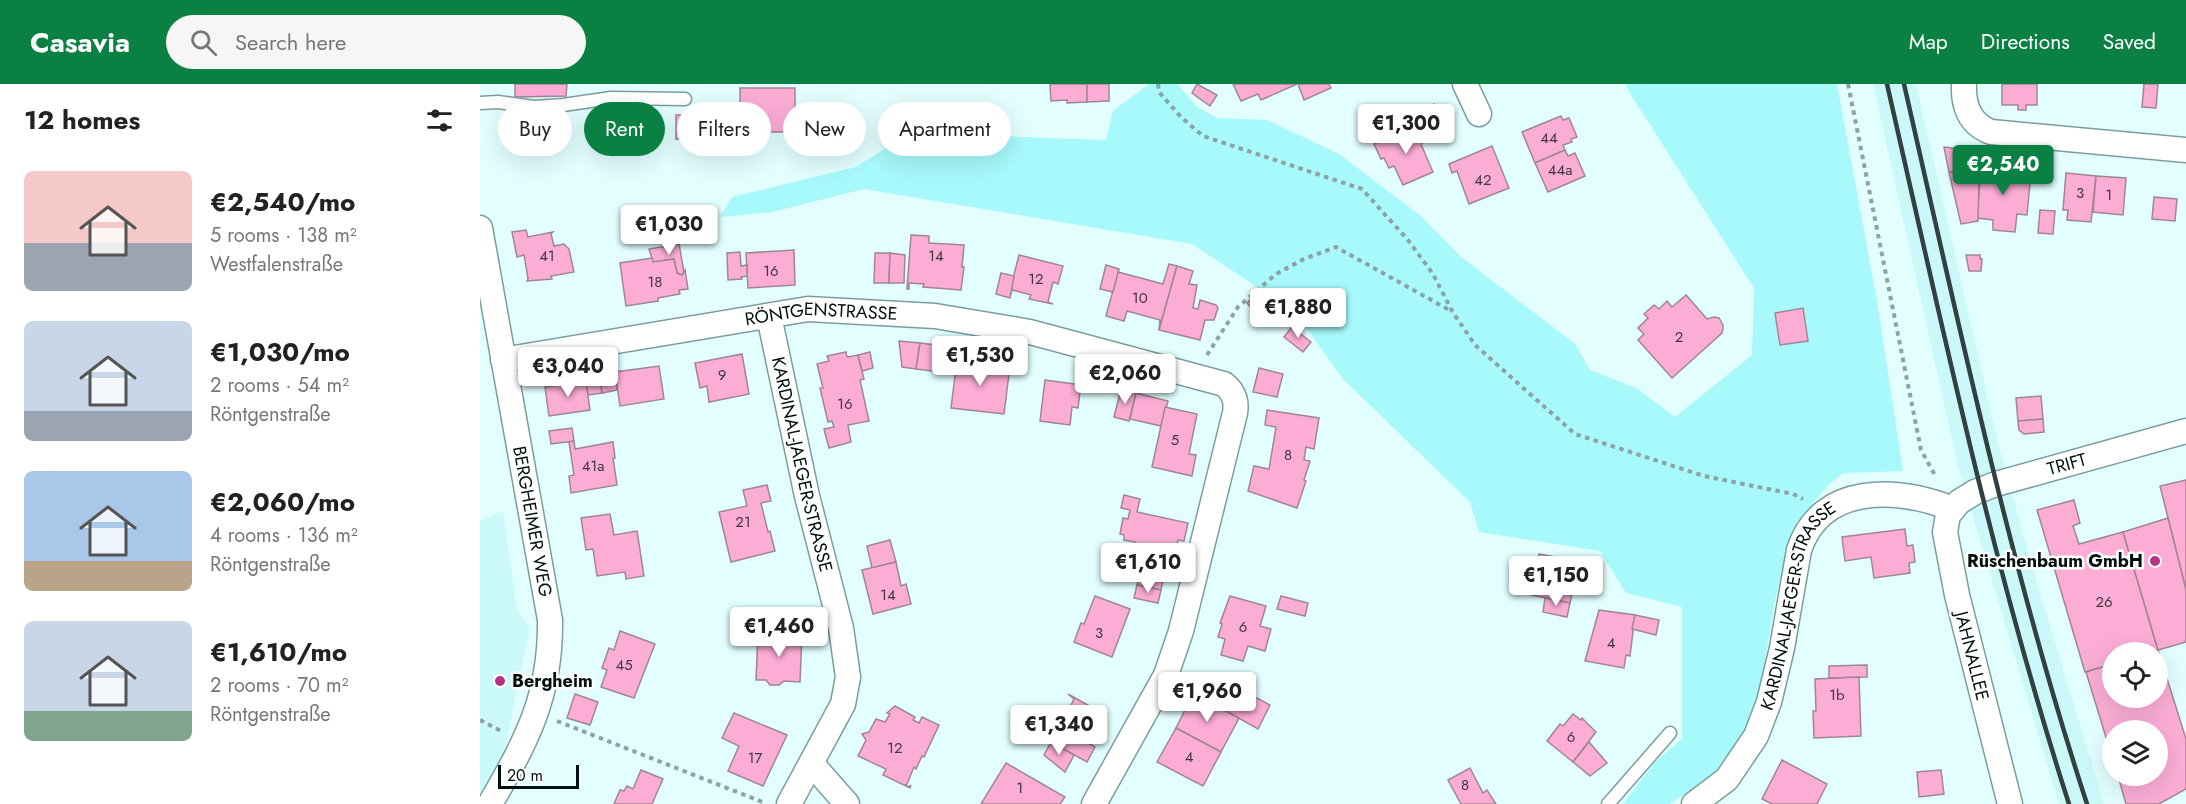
<!DOCTYPE html>
<html lang="en">
<head>
<meta charset="utf-8">
<style>
  :root { --surface:#fff; --page:#f6f6f6; --text:#222; --muted:#767676; --accent:#0b8043 }
  body { margin:0; font-family:Jost,sans-serif; background:var(--page); color:var(--text); height:100vh; display:flex; flex-direction:column; font-size:22px; white-space:nowrap }
  * { box-sizing:border-box; margin:0 }
  p { font-size:20px; color:var(--muted) }
  .icon { flex:none; width:33px; height:33px; fill:none; stroke:currentColor; stroke-width:2; stroke-linecap:round; stroke-linejoin:round }
  .map { position:relative; flex:1; overflow:hidden }
  .panel { display:flex; flex-direction:column; background:var(--surface); width:480px }
  .panel>* { flex:none }
  .guide { position:absolute; left:18px; top:18px; width:570px; height:54px; display:flex; gap:12px }
  .buttons { position:absolute; left:1622px; top:558px; display:grid; gap:12px }
  .buttons a { display:grid; place-items:center; width:66px; height:66px; border-radius:50%; background:var(--surface); box-shadow:0 6px 24px #0002; font-size:30px }
  .scale { position:absolute; left:18px; bottom:15px; width:81px; box-sizing:border-box; padding-left:6px; border:3px solid #040f10; border-top:0; font-size:16px; line-height:21px; white-space:nowrap; color:#040f10; -webkit-text-stroke:4px #fff; paint-order:stroke }
  .price { position:absolute; translate:-50% -51px; padding:0 14px; border-radius:6px; background:#fff; color:#222; font-size:20px; line-height:39px; filter:drop-shadow(0 2px 3px #0008) }
  .price::after { content:''; position:absolute; left:50%; top:36px; width:18px; height:14px; margin-left:-9px; background:inherit; clip-path:polygon(0 0,100% 0,50% 100%) }
  .price.current { background:var(--accent); color:#fff }
  ul { padding:0; list-style:none }
  li { display:flex; align-items:center; gap:18px; height:150px; padding:0 24px }
  li span { display:grid; place-items:center; flex:none; width:168px; height:120px; border-radius:9px; color:#555 }
  li>.icon { margin-inline-start:auto }
  span .icon { width:72px; height:72px; fill:#fffc; stroke-width:1 }
  li b { font-size:26px }
  h2 { display:flex; justify-content:space-between; align-items:center; height:72px; padding:0 24px; font-size:26px }
  .chip { padding:0 21px; border-radius:27px; background:var(--surface); box-shadow:0 6px 24px #0002; font-size:21px; line-height:54px }
  .chip.current { background:var(--accent); color:#fff }
  header { display:flex; align-items:center; gap:36px; box-sizing:border-box; height:84px; padding:0 30px; background:var(--accent); color:#fff }
  header strong { font-size:28px }
  nav { display:flex; gap:33px; margin-inline-start:auto; font-size:21px }
  .search { width:420px; height:54px; background:var(--page); display:flex; align-items:center; gap:15px; box-sizing:border-box; padding:0 21px; border-radius:33px; color:var(--muted); font-size:22px }
  main { display:flex; flex:1; min-height:0 }
  .map>svg:first-child { display:block }
</style>
</head>
<body>
<header>
<strong>Casavia</strong>
<div class="search"><svg class="icon" aria-label="search" viewBox="0 0 24 24"><circle cx="10" cy="10" r="6"/><path d="M15 15l6 6"/></svg>Search here</div>
<nav><a>Map</a><a>Directions</a><a>Saved</a></nav>
</header>
<main>
<section class="panel">
<h2>12 homes<svg class="icon" aria-label="filters" viewBox="0 0 24 24"><path d="M4 7h16M4 17h16"/><circle cx="9" cy="7" r="2"/><circle cx="15" cy="17" r="2"/></svg></h2>
<ul>
<li><span style="background:linear-gradient(#f6c9c9 60%,#9aa5b1 0)"><svg class="icon" aria-label="home" viewBox="0 0 24 24"><path d="M3 11l9-7 9 7M6 9v11h12V9"/></svg></span><div><b>€2,540/mo</b><p>5 rooms · 138 m²</p><p>Westfalenstraße</p></div></li>
<li><span style="background:linear-gradient(#c9d6e8 75%,#9aa5b1 0)"><svg class="icon" aria-label="home" viewBox="0 0 24 24"><path d="M3 11l9-7 9 7M6 9v11h12V9"/></svg></span><div><b>€1,030/mo</b><p>2 rooms · 54 m²</p><p>Röntgenstraße</p></div></li>
<li><span style="background:linear-gradient(#a9c7e8 75%,#b9a48a 0)"><svg class="icon" aria-label="home" viewBox="0 0 24 24"><path d="M3 11l9-7 9 7M6 9v11h12V9"/></svg></span><div><b>€2,060/mo</b><p>4 rooms · 136 m²</p><p>Röntgenstraße</p></div></li>
<li><span style="background:linear-gradient(#c9d6e8 75%,#7fa58c 0)"><svg class="icon" aria-label="home" viewBox="0 0 24 24"><path d="M3 11l9-7 9 7M6 9v11h12V9"/></svg></span><div><b>€1,610/mo</b><p>2 rooms · 70 m²</p><p>Röntgenstraße</p></div></li>
</ul>
</section>
<div class="map">
<svg width="1706" height="720" viewBox="0 0 1706 720">
  <rect width="100%" height="100%" fill="#e2feff"/>
  <g fill="#cbf9fa">
    <path d="M 1393,0 L 1436,0 L 1520,367 L 1552,482 L 1624,720 L 1579,720 L 1478,383 Z"/>
    <path d="M 23,427 L 37,525 L 50,544 L 22,678 L 0,710 L 0,437 Z"/>
  </g>
  <path fill="#a7f9fb" d="M 669,0 L 697,0 L 717,23 L 737,34 L 787,36 L 859,70 L 942,133 L 981,173 L 1095,260 L 1110,286 L 1156,304 L 1195,333 L 1272,271 L 1274,204 L 1151,11 L 1146,0 L 1357,0 L 1397,217 L 1423,387 L 1364,389 L 1350,399 L 1317,438 L 1310,452 L 1294,521 L 1280,606 L 1262,660 L 1237,688 L 1190,720 L 1143,720 L 1175,678 L 1202,655 L 1202,523 L 1146,509 L 1120,467 L 999,448 L 990,418 L 863,295 L 814,227 L 712,160 L 384,105 L 292,128 L 240,133 L 252,113 L 376,83 L 422,54 L 492,51 L 626,56 L 633,27 Z"/>
  <g fill="#fbadd6" stroke="#a08692" stroke-width="1.5">
    <path d="M 35,0 L 87,0 L 86,12 L 35,13 Z"/>
    <path d="M 570,0 L 607,0 L 607,18 L 587,19 L 587,16 L 571,17 Z"/>
    <path d="M 607,0 L 629,0 L 629,17 L 607,18 Z"/>
    <path d="M 717,0 L 737,11 L 730,22 L 712,9 Z"/>
    <path d="M 753,0 L 817,0 L 781,16 L 778,10 L 761,17 Z"/>
    <path d="M 818,0 L 849,0 L 851,4 L 824,16 Z"/>
    <path d="M 1522,0 L 1557,0 L 1557,21 L 1546,21 L 1546,26 L 1538,26 L 1538,21 L 1522,21 Z"/>
    <path d="M 1664,0 L 1678,0 L 1676,24 L 1662,23 Z"/>
    <rect x="260" y="4" width="55" height="44"/>
    <path d="M 954,20 L 963,43 L 942,52 L 932,30 Z"/>
    <path d="M 196,31 L 208,31 L 208,56 L 196,55 Z"/>
    <rect x="208" y="31" width="25" height="23"/>
    <path d="M 1081,32 L 1083,36 L 1089,34 L 1097,53 L 1091,55 L 1092,58 L 1083,61 L 1085,66 L 1055,79 L 1042,48 Z"/>
    <path d="M 937,41 L 944,58 L 941,60 L 953,88 L 923,101 L 914,82 L 909,84 L 904,74 L 901,75 L 894,60 Z"/>
    <path d="M 1012,62 L 1029,104 L 989,120 L 977,87 L 972,89 L 969,80 Z"/>
    <path d="M 1464,63 L 1488,66 L 1486,89 L 1469,88 Z"/>
    <path d="M 1085,66 L 1088,72 L 1095,69 L 1105,92 L 1068,108 L 1055,79 Z"/>
    <path d="M 1487,79 L 1502,80 L 1499,98 L 1485,97 Z"/>
    <path d="M 1519,82 L 1551,88 L 1547,131 L 1537,130 L 1535,148 L 1513,146 L 1513,136 L 1497,134 L 1501,83 L 1518,84 Z"/>
    <path d="M 1469,88 L 1486,89 L 1485,97 L 1499,98 L 1498,137 L 1481,140 Z"/>
    <path d="M 1586,89 L 1616,92 L 1611,138 L 1587,136 L 1588,126 L 1583,126 Z"/>
    <path d="M 1616,92 L 1646,94 L 1643,131 L 1613,128 Z"/>
    <path d="M 1674,113 L 1697,115 L 1695,137 L 1672,135 Z"/>
    <path d="M 1560,126 L 1575,127 L 1573,150 L 1558,149 Z"/>
    <path d="M 46,146 L 48,153 L 73,148 L 71,150 L 74,162 L 84,160 L 89,165 L 94,188 L 71,192 L 72,195 L 47,197 L 48,195 L 44,171 L 37,173 L 32,148 Z"/>
    <path d="M 431,151 L 449,152 L 449,159 L 484,161 L 482,183 L 484,183 L 481,206 L 443,203 L 444,200 L 429,199 L 429,205 L 427,205 Z"/>
    <path d="M 199,160 L 204,188 L 202,191 L 197,189 L 194,175 L 173,178 L 169,165 Z"/>
    <path d="M 314,166 L 315,201 L 268,204 L 266,169 Z"/>
    <path d="M 260,168 L 261,182 L 267,181 L 267,192 L 261,193 L 262,195 L 248,196 L 247,169 Z"/>
    <path d="M 395,169 L 410,169 L 409,199 L 394,199 Z"/>
    <path d="M 410,169 L 425,171 L 424,199 L 409,199 Z"/>
    <path d="M 539,171 L 583,182 L 578,200 L 573,198 L 568,218 L 573,220 L 549,215 L 551,211 L 532,206 L 531,210 L 529,210 Z"/>
    <path d="M 1486,171 L 1500,171 L 1500,175 L 1502,175 L 1501,187 L 1489,187 Z"/>
    <path d="M 172,174 L 173,178 L 194,175 L 197,189 L 202,191 L 205,186 L 208,205 L 199,206 L 200,210 L 178,214 L 178,217 L 146,222 L 140,179 Z"/>
    <path d="M 689,180 L 697,182 L 679,246 L 680,236 L 647,227 L 644,237 L 626,232 L 638,188 L 683,200 Z"/>
    <path d="M 626,181 L 639,185 L 633,208 L 620,205 Z"/>
    <path d="M 697,182 L 713,187 L 709,200 L 717,201 L 713,224 L 718,225 L 720,216 L 736,221 L 738,224 L 734,236 L 725,236 L 720,256 L 679,246 Z"/>
    <path d="M 521,189 L 534,192 L 530,214 L 516,210 Z"/>
    <path d="M 777,209 L 789,221 L 778,231 L 767,219 Z"/>
    <path d="M 1206,211 L 1227,235 L 1234,233 L 1239,234 L 1243,241 L 1243,245 L 1242,249 L 1192,294 L 1158,256 L 1164,250 L 1158,244 L 1168,234 L 1164,230 L 1174,221 L 1179,225 L 1187,217 L 1192,223 Z"/>
    <path d="M 1323,224 L 1328,257 L 1300,261 L 1295,229 Z"/>
    <path d="M 812,243 L 831,258 L 823,268 L 804,253 Z"/>
    <path d="M 419,257 L 440,259 L 436,285 L 422,283 Z"/>
    <path d="M 440,259 L 464,262 L 461,288 L 436,285 Z"/>
    <path d="M 366,268 L 367,273 L 378,271 L 384,295 L 380,296 L 389,337 L 368,341 L 371,358 L 349,364 L 344,345 L 354,343 L 352,337 L 348,338 L 340,304 L 343,304 L 337,280 L 349,277 L 347,272 Z"/>
    <path d="M 390,268 L 393,284 L 382,287 L 378,271 Z"/>
    <path d="M 262,270 L 269,310 L 229,318 L 227,302 L 220,304 L 215,279 Z"/>
    <path d="M 477,275 L 530,282 L 524,330 L 471,324 Z"/>
    <path d="M 179,282 L 184,315 L 140,322 L 135,288 Z"/>
    <path d="M 134,283 L 137,306 L 122,309 L 118,285 Z"/>
    <path d="M 779,284 L 803,290 L 797,313 L 773,308 Z"/>
    <path d="M 118,285 L 122,309 L 108,311 L 104,287 Z"/>
    <path d="M 565,296 L 601,301 L 598,324 L 592,323 L 590,341 L 560,337 Z"/>
    <path d="M 106,297 L 110,326 L 69,332 L 65,303 Z"/>
    <path d="M 641,305 L 656,309 L 649,337 L 634,333 Z"/>
    <path d="M 656,309 L 688,317 L 681,342 L 650,335 Z"/>
    <path d="M 1561,312 L 1563,335 L 1538,337 L 1536,314 Z"/>
    <path d="M 685,323 L 717,330 L 709,370 L 716,371 L 712,392 L 672,383 Z"/>
    <path d="M 787,326 L 839,334 L 834,365 L 826,363 L 824,376 L 830,377 L 824,396 L 826,397 L 817,424 L 768,407 L 774,382 L 789,385 L 796,343 L 785,341 Z"/>
    <path d="M 1563,335 L 1564,348 L 1544,350 L 1539,346 L 1538,337 Z"/>
    <path d="M 92,344 L 94,357 L 71,360 L 69,347 Z"/>
    <path d="M 94,357 L 95,365 L 133,358 L 135,374 L 133,374 L 137,401 L 91,409 L 89,392 L 94,391 L 89,358 Z"/>
    <path d="M 1706,396 L 1706,506 L 1680,402 Z"/>
    <path d="M 287,401 L 291,417 L 281,419 L 288,448 L 290,447 L 295,467 L 251,478 L 239,428 L 267,422 L 263,406 Z"/>
    <path d="M 644,411 L 660,415 L 657,428 L 708,439 L 704,457 L 698,456 L 692,480 L 694,481 L 693,487 L 690,487 L 690,489 L 661,483 L 659,491 L 640,487 L 642,477 L 650,479 L 655,458 L 644,456 L 644,451 L 640,450 L 643,434 L 648,435 L 650,426 L 641,424 Z"/>
    <path d="M 1594,416 L 1600,439 L 1593,442 L 1599,460 L 1643,448 L 1678,566 L 1670,568 L 1632,568 L 1632,580 L 1605,588 L 1557,426 Z"/>
    <path d="M 130,430 L 134,451 L 157,447 L 164,492 L 146,495 L 145,488 L 117,492 L 113,465 L 106,466 L 101,434 Z"/>
    <path d="M 1688,434 L 1706,506 L 1706,558 L 1678,566 L 1643,448 Z"/>
    <path d="M 1425,445 L 1427,462 L 1433,461 L 1435,478 L 1429,479 L 1430,489 L 1394,494 L 1391,473 L 1365,477 L 1362,453 Z"/>
    <path d="M 410,456 L 416,478 L 392,484 L 387,462 Z"/>
    <path d="M 1059,470 L 1098,477 L 1090,519 L 1051,511 L 1051,509 L 1055,510 L 1060,485 L 1056,485 Z"/>
    <path d="M 416,478 L 421,502 L 426,500 L 431,520 L 393,530 L 382,486 Z"/>
    <path d="M 661,483 L 684,489 L 681,506 L 657,501 Z"/>
    <path d="M 657,501 L 681,506 L 678,519 L 654,514 Z"/>
    <path d="M 615,512 L 650,525 L 632,573 L 594,558 L 601,539 L 604,540 Z"/>
    <path d="M 750,512 L 786,522 L 780,542 L 791,545 L 785,567 L 768,562 L 763,577 L 741,571 L 745,555 L 738,553 L 742,540 L 740,539 Z"/>
    <path d="M 801,512 L 828,519 L 825,532 L 797,525 Z"/>
    <path d="M 1065,514 L 1090,519 L 1087,533 L 1063,528 Z"/>
    <path d="M 1119,526 L 1155,531 L 1150,572 L 1146,571 L 1144,584 L 1105,577 Z"/>
    <path d="M 1155,531 L 1179,536 L 1176,551 L 1152,545 Z"/>
    <path d="M 279,537 L 316,539 L 315,551 L 278,549 Z"/>
    <path d="M 140,547 L 175,560 L 154,614 L 121,603 L 127,586 L 122,584 L 129,564 L 134,566 Z"/>
    <path d="M 278,549 L 322,551 L 320,598 L 304,597 L 299,601 L 290,601 L 286,596 L 276,596 Z"/>
    <path d="M 1678,566 L 1706,655 L 1706,705 L 1679,720 L 1646,720 L 1638,692 L 1677,692 L 1677,646 L 1632,646 L 1632,673 L 1606,588 L 1632,580 L 1632,614 L 1677,614 L 1677,568 L 1670,568 Z"/>
    <path d="M 1387,581 L 1387,593 L 1349,594 L 1349,582 Z"/>
    <path d="M 1379,593 L 1381,652 L 1334,654 L 1333,627 L 1336,627 L 1335,595 Z"/>
    <path d="M 758,604 L 790,621 L 778,645 L 746,627 Z"/>
    <path d="M 95,610 L 118,618 L 110,641 L 87,634 Z"/>
    <path d="M 588,610 L 624,630 L 608,659 L 615,663 L 607,678 L 571,658 L 572,656 L 570,655 L 577,646 L 571,643 L 578,631 L 576,629 L 577,628 L 585,632 L 594,615 Z"/>
    <path d="M 713,610 L 759,634 L 741,668 L 696,644 Z"/>
    <path d="M 415,622 L 435,633 L 433,636 L 439,639 L 442,633 L 459,641 L 444,673 L 442,672 L 436,685 L 434,683 L 427,700 L 425,701 L 429,703 L 431,701 L 430,704 L 403,691 L 406,685 L 378,672 L 386,656 L 382,650 L 389,648 L 396,635 L 405,638 L 410,630 L 407,629 Z"/>
    <path d="M 254,629 L 307,651 L 283,702 L 248,687 L 259,662 L 242,654 Z"/>
    <path d="M 1093,630 L 1101,636 L 1102,634 L 1116,648 L 1093,678 L 1067,657 L 1080,640 L 1083,642 Z"/>
    <path d="M 696,644 L 741,668 L 723,702 L 677,678 Z"/>
    <path d="M 571,658 L 594,671 L 585,688 L 564,671 Z"/>
    <path d="M 1109,658 L 1127,679 L 1110,692 L 1093,678 Z"/>
    <path d="M 1302,676 L 1347,700 L 1337,720 L 1292,720 L 1282,715 Z"/>
    <path d="M 526,679 L 585,713 L 580,720 L 501,720 Z"/>
    <path d="M 990,684 L 1003,709 L 1007,706 L 1016,720 L 981,720 L 968,696 Z"/>
    <path d="M 161,686 L 183,695 L 172,720 L 134,720 L 140,706 L 144,707 L 147,702 L 153,705 Z"/>
    <path d="M 1461,686 L 1464,710 L 1439,713 L 1437,688 Z"/>
  </g>
  <g fill="none" stroke-linecap="round" stroke-linejoin="round">
    <defs>
      <g id="lane">
        <path d="M 0,19 L 18,18 L 54,23 L 83,21 L 131,14 L 205,15"/>
        <path d="M 1128,720 L 1190,649"/>
      </g>
      <g id="street">
        <path d="M 985,0 L 999,30"/>
        <path d="M 1484,0 C 1483,21 1489,40 1511,48 L 1706,66"/>
        <path id="s1" d="M 0,144 L 70,536 C 71,612 47,656 10,720"/>
        <path id="s2" d="M 289,232 L 327,412 L 361,544 L 368,593 L 363,620 L 309,720"/>
        <path id="s3" d="M 23,276 L 328,225 L 455,232 L 550,248 L 744,300 C 754,308 757,317 755,329 L 701,547 L 686,591 L 614,720"/>
        <path d="M 332,680 L 367,720"/>
        <path id="s4" d="M 1214,720 L 1247,695 L 1276,652 L 1289,618 L 1302,564 L 1319,466 C 1341,399 1417,403 1473,425"/>
        <path id="s5" d="M 1530,720 L 1477,511 L 1465,448 L 1468,431 L 1479,418 L 1495,408 L 1516,400 L 1706,347"/>
      </g>
    </defs>
    <use href="#lane" stroke="#7c9d9e" stroke-width="15"/>
    <use href="#street" stroke="#7c9d9e" stroke-width="27"/>
    <g stroke="#8ca2a3" stroke-width="4" stroke-dasharray="4.5 4.5" stroke-linecap="butt">
      <path d="M 678,0 L 679,8 L 701,33 L 723,52 L 882,105 L 928,156 L 953,190 L 972,227 L 995,261 L 1095,350 L 1224,392 L 1313,410 L 1323,415"/>
      <path d="M 1368,0 L 1441,366 L 1456,393"/>
      <path d="M 727,271 L 758,223 L 796,190 L 824,175 L 856,163 L 971,227"/>
      <path d="M 0,636 L 21,647"/>
      <path d="M 77,637 L 285,719"/>
    </g>
    <use href="#lane" stroke="#fff" stroke-width="12"/>
    <use href="#street" stroke="#fff" stroke-width="24"/>
    <g stroke="#324041" stroke-width="4.5">
      <path d="M 1407,0 C 1462,241 1513,484 1589,720"/>
      <path d="M 1424,0 C 1479,241 1530,484 1607,720"/>
    </g>
  </g>
  <g fill="#b33482" stroke="#fff" stroke-width="2">
    <circle cx="1675" cy="477" r="6"/>
    <circle cx="20" cy="597" r="6"/>
  </g>
  <g text-anchor="middle" stroke-width="5" stroke-linejoin="round" paint-order="stroke">
    <g font-size="15" fill="#423642">
      <text x="1069" y="59">44</text>
      <text x="1080" y="91">44a</text>
      <text x="1003" y="101">42</text>
      <text x="1600" y="114">3</text>
      <text x="1629" y="116">1</text>
      <text x="67" y="177">41</text>
      <text x="456" y="177">14</text>
      <text x="291" y="192">16</text>
      <text x="556" y="200">12</text>
      <text x="175" y="203">18</text>
      <text x="660" y="219">10</text>
      <text x="1199" y="258">2</text>
      <text x="242" y="296">9</text>
      <text x="365" y="325">16</text>
      <text x="695" y="361">5</text>
      <text x="808" y="376">8</text>
      <text x="113" y="387">41a</text>
      <text x="263" y="443">21</text>
      <text x="408" y="516">14</text>
      <text x="1624" y="523">26</text>
      <text x="763" y="548">6</text>
      <text x="619" y="554">3</text>
      <text x="1131" y="564">4</text>
      <text x="144" y="586">45</text>
      <text x="1357" y="616">1b</text>
      <text x="1091" y="658">6</text>
      <text x="415" y="669">12</text>
      <text x="709" y="678">4</text>
      <text x="275" y="679">17</text>
      <text x="985" y="706">8</text>
      <text x="540" y="709">1</text>
    </g>
    <g font-size="18" fill="#040f10" stroke="#fff">
      <text dy="6" stroke="none"><textPath href="#s3" startOffset="322">RÖNTGENSTRASSE</textPath></text>
      <text dy="6" stroke="none"><textPath href="#s2" startOffset="152">KARDINAL-JAEGER-STRASSE</textPath></text>
      <text dy="6" stroke="none"><textPath href="#s5" startOffset="429">TRIFT</textPath></text>
      <text dy="6" stroke="none"><textPath href="#s1" startOffset="298">BERGHEIMER WEG</textPath></text>
      <text dy="6" stroke="none"><textPath href="#s4" startOffset="232">KARDINAL-JAEGER-STRASSE</textPath></text>
      <text transform="translate(1492 572) rotate(76)" y="6">JAHNALLEE</text>
    </g>
    <g font-size="18" font-weight="bold" fill="#040f10" stroke="#fff" text-anchor="end">
      <text x="1663" y="483">Rüschenbaum GmbH</text>
      <text x="32" y="603" text-anchor="start">Bergheim</text>
    </g>
  </g>
</svg>
<div class="buttons">
<a><svg class="icon" aria-label="locate" viewBox="0 0 24 24"><circle cx="12" cy="12" r="6"/><path d="M12 2v4M12 18v4M2 12h4M18 12h4"/></svg></a>
<a><svg class="icon" aria-label="layers" viewBox="0 0 24 24"><path d="M12 4l9 5-9 5-9-5zM3 14l9 5 9-5"/></svg></a>
</div>
<div class="scale">20 m</div>
<b class="price" style="left:926px;top:71px">€1,300</b>
<b class="price current" style="left:1523px;top:112px">€2,540</b>
<b class="price" style="left:189px;top:172px">€1,030</b>
<b class="price" style="left:818px;top:255px">€1,880</b>
<b class="price" style="left:500px;top:303px">€1,530</b>
<b class="price" style="left:88px;top:314px">€3,040</b>
<b class="price" style="left:645px;top:321px">€2,060</b>
<b class="price" style="left:668px;top:510px">€1,610</b>
<b class="price" style="left:1076px;top:523px">€1,150</b>
<b class="price" style="left:299px;top:574px">€1,460</b>
<b class="price" style="left:727px;top:639px">€1,960</b>
<b class="price" style="left:579px;top:672px">€1,340</b>
<div class="guide">
<a class="chip">Buy</a>
<a class="chip current">Rent</a>
<a class="chip">Filters</a>
<a class="chip">New</a>
<a class="chip">Apartment</a>
</div>
</div>
</main>
</body>
</html>
